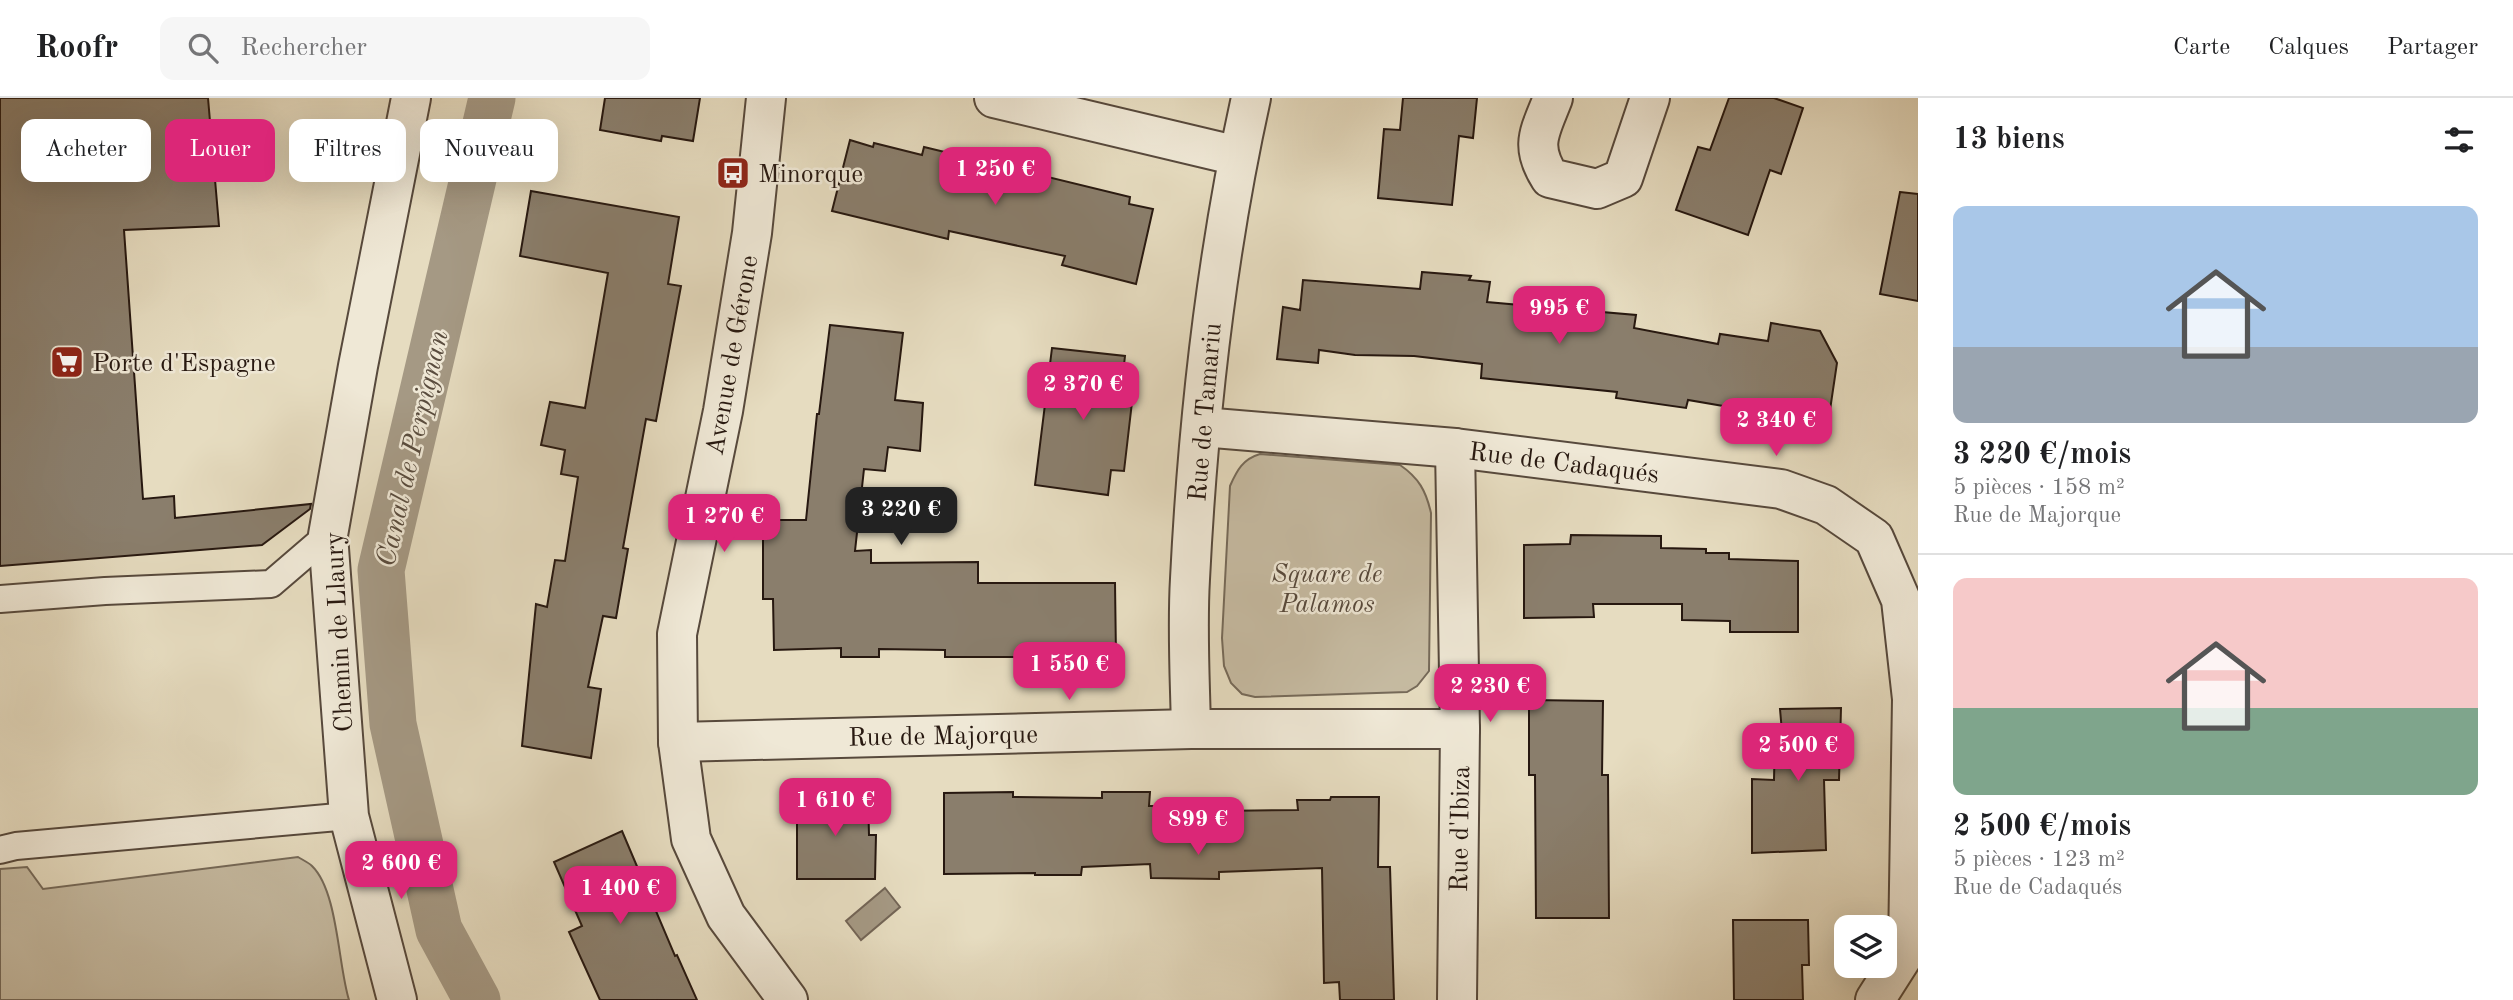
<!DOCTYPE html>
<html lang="fr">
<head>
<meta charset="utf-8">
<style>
  :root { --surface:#fff; --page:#f6f6f6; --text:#202124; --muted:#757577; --line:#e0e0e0; --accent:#db2777 }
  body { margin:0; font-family:"Old Standard TT",serif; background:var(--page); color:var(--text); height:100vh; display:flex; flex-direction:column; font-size:26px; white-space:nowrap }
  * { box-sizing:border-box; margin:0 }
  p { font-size:23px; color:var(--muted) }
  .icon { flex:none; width:38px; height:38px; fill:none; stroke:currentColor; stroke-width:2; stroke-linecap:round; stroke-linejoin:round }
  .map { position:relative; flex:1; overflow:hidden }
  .drawer { display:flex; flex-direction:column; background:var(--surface); width:595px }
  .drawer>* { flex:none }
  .hud { position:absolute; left:21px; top:21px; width:665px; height:63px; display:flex; gap:14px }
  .buttons { position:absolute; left:1834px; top:817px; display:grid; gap:14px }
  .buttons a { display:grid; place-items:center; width:63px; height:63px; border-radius:14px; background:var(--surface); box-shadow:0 7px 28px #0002; font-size:35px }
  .price { position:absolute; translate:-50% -60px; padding:0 16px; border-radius:14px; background:var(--accent); color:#fff; font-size:23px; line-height:46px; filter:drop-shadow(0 2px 4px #0008) }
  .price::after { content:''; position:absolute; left:50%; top:42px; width:21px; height:16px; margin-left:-10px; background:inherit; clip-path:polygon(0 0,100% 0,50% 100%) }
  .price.active { background:#222; color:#fff }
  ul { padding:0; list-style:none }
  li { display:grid; align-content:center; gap:14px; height:371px; padding:0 35px }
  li+li { border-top:2px solid var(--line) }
  li span { display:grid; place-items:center; height:217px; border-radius:14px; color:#555 }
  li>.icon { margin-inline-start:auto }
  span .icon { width:126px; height:126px; fill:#fffc; stroke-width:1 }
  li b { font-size:30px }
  h2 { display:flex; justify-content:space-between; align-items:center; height:84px; padding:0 35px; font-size:30px }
  .chip { padding:0 24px; border-radius:14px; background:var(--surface); box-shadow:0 7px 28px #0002; font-size:24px; line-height:63px }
  .chip.active { background:var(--accent); color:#fff }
  header { display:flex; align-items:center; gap:42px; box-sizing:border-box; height:98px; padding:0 35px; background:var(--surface); border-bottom:2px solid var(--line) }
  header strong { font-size:33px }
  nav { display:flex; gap:38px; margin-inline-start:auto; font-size:24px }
  .search { width:490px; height:63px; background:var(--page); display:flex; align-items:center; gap:18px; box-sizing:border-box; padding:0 24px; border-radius:14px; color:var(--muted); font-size:26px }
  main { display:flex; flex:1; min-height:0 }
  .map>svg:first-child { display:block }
</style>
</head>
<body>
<header>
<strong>Roofr</strong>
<div class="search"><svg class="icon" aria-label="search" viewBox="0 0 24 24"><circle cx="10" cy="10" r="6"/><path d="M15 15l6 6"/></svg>Rechercher</div>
<nav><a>Carte</a><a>Calques</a><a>Partager</a></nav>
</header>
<main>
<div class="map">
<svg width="1918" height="902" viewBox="0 0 1918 902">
  <rect width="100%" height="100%" fill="#e6dcc0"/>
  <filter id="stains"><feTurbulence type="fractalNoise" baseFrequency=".00286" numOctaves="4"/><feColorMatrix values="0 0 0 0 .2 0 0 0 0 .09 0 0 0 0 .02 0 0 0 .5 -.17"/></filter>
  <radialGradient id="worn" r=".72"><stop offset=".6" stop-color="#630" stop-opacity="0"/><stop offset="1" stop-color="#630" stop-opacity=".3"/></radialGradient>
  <g fill="#c6bba2" stroke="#766a59" stroke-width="2">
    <path d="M 1260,356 L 1400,367 C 1419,380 1426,393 1431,415 L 1429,573 L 1417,588 L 1407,594 L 1255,599 L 1242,596 L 1231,585 L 1224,568 L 1222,540 L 1230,388 C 1237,372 1243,361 1260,356 Z"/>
    <path d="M 298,759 C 303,762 309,765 312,768 C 338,793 338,867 349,902 L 0,902 L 0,771 L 27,769 L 43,791 Z"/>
  </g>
  <path fill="#a59984" stroke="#736556" stroke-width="2" d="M 885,790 L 900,809 L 861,842 L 846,823 Z"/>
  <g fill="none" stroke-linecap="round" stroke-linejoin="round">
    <path stroke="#a59984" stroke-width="47" d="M 477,902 L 439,832 L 393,626 L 381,472 L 492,0"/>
  </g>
  <g fill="#8a7e6c" stroke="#271810" stroke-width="2">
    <path d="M 0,0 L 208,0 L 219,128 L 124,132 L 143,401 L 174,398 L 175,420 L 311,406 L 310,411 L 262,447 L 0,468 Z"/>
    <path d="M 605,0 L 700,0 L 693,43 L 662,38 L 661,43 L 600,32 Z"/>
    <path d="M 1403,0 L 1477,0 L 1473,40 L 1459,38 L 1452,107 L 1378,100 L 1384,31 L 1400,32 Z"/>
    <path d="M 1729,0 L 1774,0 L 1803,10 L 1781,76 L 1770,72 L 1748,137 L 1676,112 L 1698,49 L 1710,52 Z"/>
    <path d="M 850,42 L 873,49 L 874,45 L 922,57 L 924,49 L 1130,99 L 1129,106 L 1153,111 L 1136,186 L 1062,167 L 1065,158 L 949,133 L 948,141 L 832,113 Z"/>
    <path d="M 531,93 L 679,119 L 668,186 L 681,188 L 656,323 L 646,321 L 623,450 L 628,451 L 616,520 L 603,518 L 588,589 L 601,591 L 591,660 L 522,648 L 536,506 L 547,509 L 555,462 L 565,463 L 578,379 L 561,376 L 565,352 L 541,347 L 550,304 L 585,310 L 608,175 L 520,158 Z"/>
    <path d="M 1900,94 L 1918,96 L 1918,203 L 1880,196 Z"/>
    <path d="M 1422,174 L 1471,178 L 1469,182 L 1490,184 L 1487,204 L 1636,217 L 1634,230 L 1718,246 L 1720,236 L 1768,243 L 1771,225 L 1820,233 L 1837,265 L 1830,312 L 1783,305 L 1781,318 L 1688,302 L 1686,310 L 1616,300 L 1617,294 L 1481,280 L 1482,266 L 1414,258 L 1355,257 L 1319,252 L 1318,265 L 1277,261 L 1283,209 L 1300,212 L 1303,182 L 1420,191 Z"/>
    <path d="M 830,227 L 903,235 L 895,302 L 923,305 L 920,353 L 888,349 L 885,373 L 864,371 L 855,453 L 871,452 L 871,465 L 978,464 L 978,485 L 1115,485 L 1116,559 L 945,559 L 945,552 L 879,551 L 879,559 L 841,559 L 841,550 L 774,552 L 773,501 L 763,501 L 763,422 L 806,422 L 817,316 L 819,316 Z"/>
    <path d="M 1052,250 L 1125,258 L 1120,302 L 1132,304 L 1124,373 L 1111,372 L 1108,397 L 1035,387 Z"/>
    <path d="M 1571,437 L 1661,438 L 1661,450 L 1706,451 L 1706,455 L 1729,455 L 1729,461 L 1798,463 L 1798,534 L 1730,534 L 1730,523 L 1682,522 L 1682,506 L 1593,506 L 1594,519 L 1524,520 L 1524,447 L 1570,446 Z"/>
    <path d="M 1529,602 L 1603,603 L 1602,677 L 1608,677 L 1609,820 L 1536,820 L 1535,677 L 1529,677 Z"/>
    <path d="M 1841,610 L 1839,682 L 1824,682 L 1826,752 L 1752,755 L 1752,681 L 1774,682 L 1775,635 L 1782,634 L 1780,611 Z"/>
    <path d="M 1013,694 L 1013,699 L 1102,700 L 1102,694 L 1150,694 L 1149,708 L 1219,708 L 1219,713 L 1298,712 L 1297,702 L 1330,702 L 1331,699 L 1379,699 L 1378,769 L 1390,769 L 1394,902 L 1340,902 L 1339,884 L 1324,885 L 1322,770 L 1219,774 L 1219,781 L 1151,780 L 1150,766 L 1082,769 L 1081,777 L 1035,777 L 1035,775 L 944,776 L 944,695 Z"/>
    <path d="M 868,697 L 869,737 L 876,737 L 875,781 L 797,781 L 797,699 Z"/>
    <path d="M 622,733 L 675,858 L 677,857 L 697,902 L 600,902 L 569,834 L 582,828 L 554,764 Z"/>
    <path d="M 1733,822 L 1808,822 L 1809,867 L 1802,867 L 1803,902 L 1734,902 Z"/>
  </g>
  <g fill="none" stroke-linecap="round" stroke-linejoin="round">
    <defs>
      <g id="lane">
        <path d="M 0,501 L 105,493 L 271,486 L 328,437"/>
        <path d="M 0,752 L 16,748 L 349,718"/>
      </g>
      <g id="street">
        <path d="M 766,0 L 752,135 L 723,313 L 677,536 L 678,644 L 691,741 L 726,818 L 788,902"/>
        <path d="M 994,0 L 1238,58"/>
        <path d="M 1553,0 C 1540,34 1529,47 1550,80 L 1597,91 L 1623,80 L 1650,0"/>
        <path d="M 1202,329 L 1455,350 L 1781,391 L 1826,407 L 1874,440 L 1901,502 L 1912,601 L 1908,850"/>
        <path d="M 1455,350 L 1460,631 L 1457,902"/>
        <path d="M 1191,631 C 1190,581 1187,531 1190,481 C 1198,320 1216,158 1251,0"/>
        <path d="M 678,644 L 1191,631 L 1460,631"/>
        <path d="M 397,902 L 349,718 L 328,437 L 358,268 L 411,0"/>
        <path d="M 1875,902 L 1908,850 L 1918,845"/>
      </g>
    </defs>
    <use href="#lane" stroke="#57493c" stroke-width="30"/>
    <use href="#street" stroke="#57493c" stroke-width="42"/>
    <use href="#lane" stroke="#efe8d6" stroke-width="26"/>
    <use href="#street" stroke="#efe8d6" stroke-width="38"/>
  </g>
  <defs>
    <symbol id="bus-square" viewBox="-11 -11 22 22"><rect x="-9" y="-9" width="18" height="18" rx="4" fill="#8f2418" stroke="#efe8d6"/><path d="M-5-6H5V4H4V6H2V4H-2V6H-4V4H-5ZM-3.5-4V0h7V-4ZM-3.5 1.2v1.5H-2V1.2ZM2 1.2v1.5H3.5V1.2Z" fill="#fff"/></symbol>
    <symbol id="supermarket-square" viewBox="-11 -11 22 22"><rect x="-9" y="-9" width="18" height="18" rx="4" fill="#8f2418" stroke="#efe8d6"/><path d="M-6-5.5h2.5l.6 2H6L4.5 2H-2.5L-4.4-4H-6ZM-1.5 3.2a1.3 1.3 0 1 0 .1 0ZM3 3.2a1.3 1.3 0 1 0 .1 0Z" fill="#fff"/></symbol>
  </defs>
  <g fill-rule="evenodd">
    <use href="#bus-square" x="714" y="56" width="38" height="38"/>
    <use href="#supermarket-square" x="48" y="245" width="38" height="38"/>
  </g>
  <g text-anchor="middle" stroke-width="5" stroke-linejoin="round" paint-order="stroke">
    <g font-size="26" fill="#271810" stroke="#efe8d6" text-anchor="start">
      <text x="758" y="84">Minorque</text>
      <text x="92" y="273">Porte d'Espagne</text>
    </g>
    <g font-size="26" fill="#271810" stroke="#efe8d6">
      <text transform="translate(731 257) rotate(-80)" y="9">Avenue de Gérone</text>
      <text transform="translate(1204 314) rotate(-85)" y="9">Rue de Tamariu</text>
      <text transform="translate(1564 364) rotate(7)" y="9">Rue de Cadaqués</text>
      <text transform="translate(338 534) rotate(-93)" y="9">Chemin de Llaury</text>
      <text transform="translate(943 637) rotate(-1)" y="9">Rue de Majorque</text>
      <text transform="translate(1459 731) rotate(-89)" y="9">Rue d'Ibiza</text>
    </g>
    <g font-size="26" font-style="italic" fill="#57493c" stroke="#efe8d6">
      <text x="1327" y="484">Square de<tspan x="1327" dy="30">Palamos</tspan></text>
    </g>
    <g font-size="28" font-style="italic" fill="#594c3e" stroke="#efe8d6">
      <text transform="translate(411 350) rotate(-77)" y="10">Canal de Perpignan</text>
    </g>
  </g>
  <rect width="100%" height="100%" filter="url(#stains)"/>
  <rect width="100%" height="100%" fill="url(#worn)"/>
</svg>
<div class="buttons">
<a><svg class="icon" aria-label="layers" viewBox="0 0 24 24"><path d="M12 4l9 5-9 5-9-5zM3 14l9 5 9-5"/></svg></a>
</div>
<b class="price" style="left:995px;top:109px">1 250 €</b>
<b class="price" style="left:1559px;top:248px">995 €</b>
<b class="price" style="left:1083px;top:324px">2 370 €</b>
<b class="price" style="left:1776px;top:360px">2 340 €</b>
<b class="price active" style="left:901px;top:449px">3 220 €</b>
<b class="price" style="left:724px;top:456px">1 270 €</b>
<b class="price" style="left:1069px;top:604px">1 550 €</b>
<b class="price" style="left:1490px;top:626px">2 230 €</b>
<b class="price" style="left:1798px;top:685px">2 500 €</b>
<b class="price" style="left:835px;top:740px">1 610 €</b>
<b class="price" style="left:1198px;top:759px">899 €</b>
<b class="price" style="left:401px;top:803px">2 600 €</b>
<b class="price" style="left:620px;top:828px">1 400 €</b>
<div class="hud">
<a class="chip">Acheter</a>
<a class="chip active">Louer</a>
<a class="chip">Filtres</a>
<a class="chip">Nouveau</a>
</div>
</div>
<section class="drawer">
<h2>13 biens<svg class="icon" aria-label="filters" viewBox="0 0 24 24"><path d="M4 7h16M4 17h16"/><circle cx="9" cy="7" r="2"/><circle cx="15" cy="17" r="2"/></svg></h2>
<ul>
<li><span style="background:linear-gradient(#a9c7e8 65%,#9aa5b1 0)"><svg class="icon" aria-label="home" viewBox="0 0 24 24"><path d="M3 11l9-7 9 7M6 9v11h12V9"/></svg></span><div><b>3 220 €/mois</b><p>5 pièces · 158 m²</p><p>Rue de Majorque</p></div></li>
<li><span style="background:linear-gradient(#f6c9c9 60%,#7fa58c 0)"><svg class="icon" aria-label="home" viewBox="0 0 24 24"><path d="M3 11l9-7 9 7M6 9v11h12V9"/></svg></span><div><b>2 500 €/mois</b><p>5 pièces · 123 m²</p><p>Rue de Cadaqués</p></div></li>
</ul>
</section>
</main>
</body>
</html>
